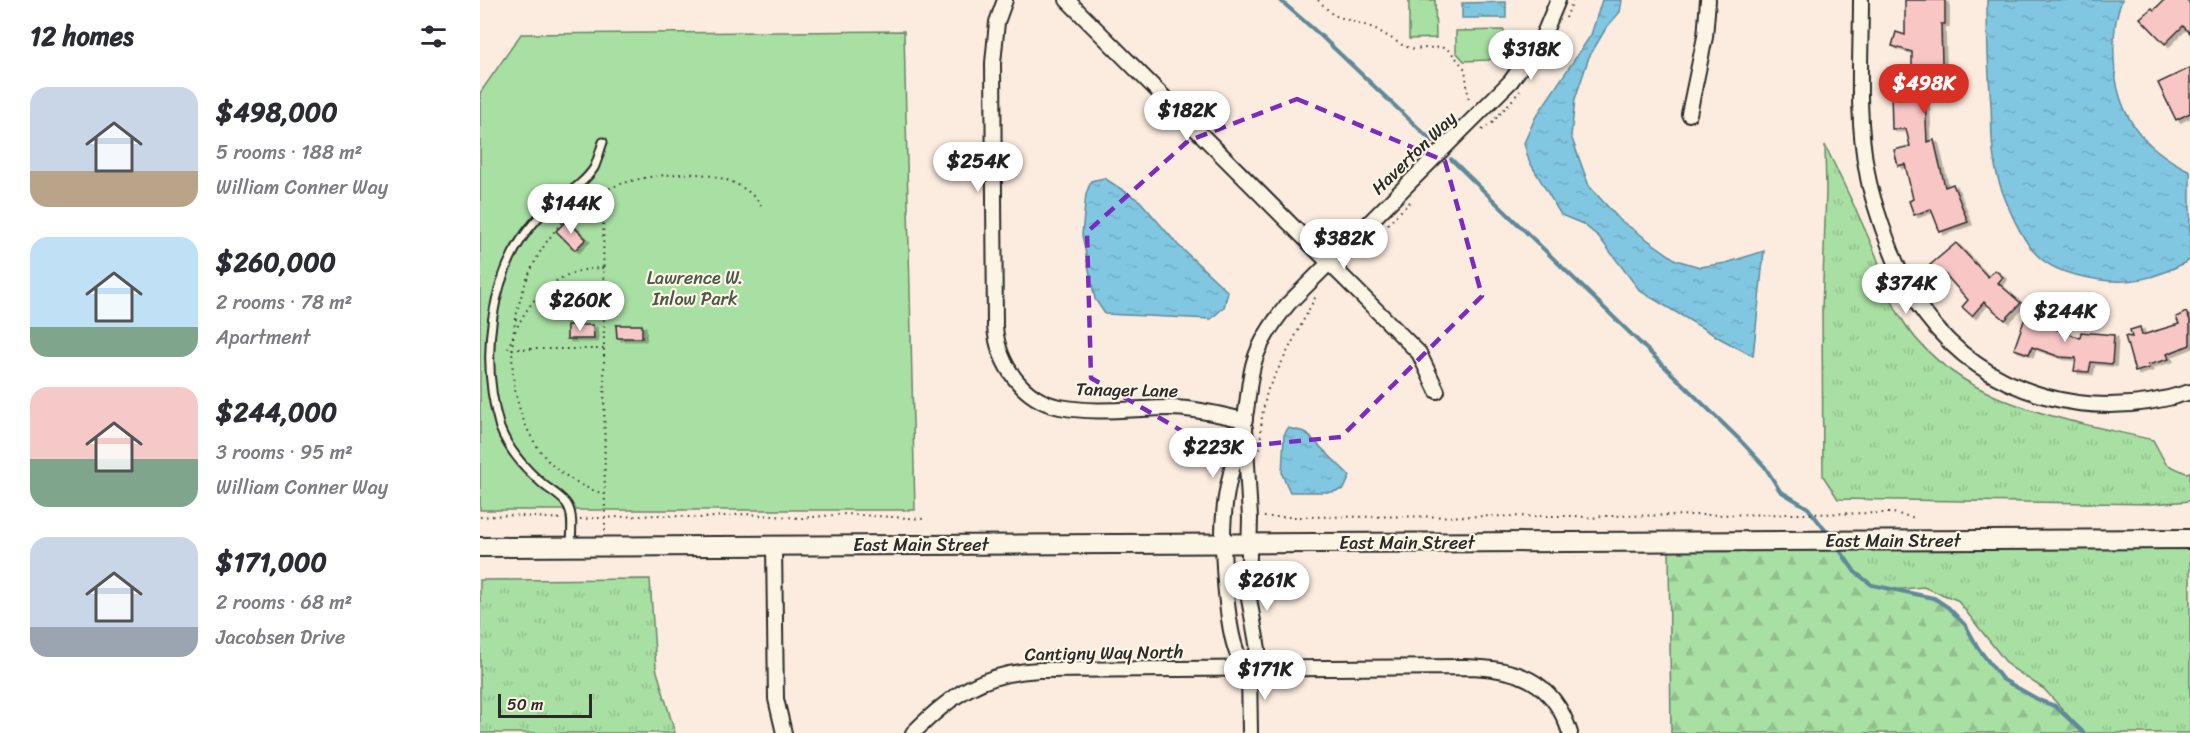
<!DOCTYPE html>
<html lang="en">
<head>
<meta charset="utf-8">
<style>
  :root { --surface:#fff; --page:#f7f7f7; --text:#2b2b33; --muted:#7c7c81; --accent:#d93025 }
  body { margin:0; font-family:Sriracha,sans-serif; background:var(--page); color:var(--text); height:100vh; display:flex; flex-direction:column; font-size:22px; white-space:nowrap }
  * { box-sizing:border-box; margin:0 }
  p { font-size:20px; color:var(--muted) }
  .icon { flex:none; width:33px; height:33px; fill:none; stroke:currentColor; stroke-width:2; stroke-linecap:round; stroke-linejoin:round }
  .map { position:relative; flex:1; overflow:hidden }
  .side { display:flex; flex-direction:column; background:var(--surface); width:480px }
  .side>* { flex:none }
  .scale { position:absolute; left:18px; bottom:15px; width:94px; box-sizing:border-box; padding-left:6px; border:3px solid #2b2b2b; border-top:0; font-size:16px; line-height:21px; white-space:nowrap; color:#2b2b2b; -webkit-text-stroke:4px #fcf5e5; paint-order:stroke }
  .price { position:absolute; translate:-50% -51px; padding:0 14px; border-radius:21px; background:#fff; color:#222; font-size:20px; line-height:39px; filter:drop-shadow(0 2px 3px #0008) }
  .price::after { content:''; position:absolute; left:50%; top:36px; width:18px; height:14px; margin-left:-9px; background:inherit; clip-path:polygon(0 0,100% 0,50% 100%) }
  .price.current { background:var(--accent); color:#fff }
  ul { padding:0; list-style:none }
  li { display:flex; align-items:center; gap:18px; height:150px; padding:0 30px }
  li span { display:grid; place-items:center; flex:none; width:168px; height:120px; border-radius:18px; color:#555 }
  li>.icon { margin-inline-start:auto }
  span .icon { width:72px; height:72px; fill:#fffc; stroke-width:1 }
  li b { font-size:26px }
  h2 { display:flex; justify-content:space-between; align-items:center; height:72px; padding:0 30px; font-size:26px }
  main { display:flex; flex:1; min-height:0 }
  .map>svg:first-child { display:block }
</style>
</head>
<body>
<main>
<section class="side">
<h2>12 homes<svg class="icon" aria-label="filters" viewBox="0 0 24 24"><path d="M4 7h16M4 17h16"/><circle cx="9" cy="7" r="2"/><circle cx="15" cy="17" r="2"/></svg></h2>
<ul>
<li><span style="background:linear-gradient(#c9d6e8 70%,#b9a48a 0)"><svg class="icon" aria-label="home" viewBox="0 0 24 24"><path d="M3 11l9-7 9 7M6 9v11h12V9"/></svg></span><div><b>$498,000</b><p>5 rooms · 188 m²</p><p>William Conner Way</p></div></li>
<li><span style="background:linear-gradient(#bfe0f5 75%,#7fa58c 0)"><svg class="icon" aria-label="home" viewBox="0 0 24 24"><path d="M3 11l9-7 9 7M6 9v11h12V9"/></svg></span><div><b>$260,000</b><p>2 rooms · 78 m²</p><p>Apartment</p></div></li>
<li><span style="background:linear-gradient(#f6c9c9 60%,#7fa58c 0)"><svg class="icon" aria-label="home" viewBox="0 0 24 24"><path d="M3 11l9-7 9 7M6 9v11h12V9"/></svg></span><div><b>$244,000</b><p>3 rooms · 95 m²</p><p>William Conner Way</p></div></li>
<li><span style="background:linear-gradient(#c9d6e8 75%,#9aa5b1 0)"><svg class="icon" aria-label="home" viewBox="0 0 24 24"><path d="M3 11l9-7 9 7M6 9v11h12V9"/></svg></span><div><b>$171,000</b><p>2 rooms · 68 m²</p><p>Jacobsen Drive</p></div></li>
</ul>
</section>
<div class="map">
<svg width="1710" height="733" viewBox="0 0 1710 733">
  <defs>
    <pattern id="grass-tufts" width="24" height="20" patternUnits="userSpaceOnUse" patternTransform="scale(1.5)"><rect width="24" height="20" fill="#a8dfa3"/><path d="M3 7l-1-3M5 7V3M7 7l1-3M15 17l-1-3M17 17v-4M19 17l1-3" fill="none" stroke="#91c08c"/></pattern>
    <pattern id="forest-firs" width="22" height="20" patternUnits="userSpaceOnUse" patternTransform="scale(1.5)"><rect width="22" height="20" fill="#a8dfa3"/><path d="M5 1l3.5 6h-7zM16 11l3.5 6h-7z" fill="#91c08c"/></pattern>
    <pattern id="water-ripples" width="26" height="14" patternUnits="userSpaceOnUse" patternTransform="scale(1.5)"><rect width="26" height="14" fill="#81c7e2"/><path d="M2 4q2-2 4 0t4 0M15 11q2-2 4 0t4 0" fill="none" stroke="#70abc2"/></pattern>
    <filter id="shadow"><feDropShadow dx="4" dy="2.5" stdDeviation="0" flood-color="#0004"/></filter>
  </defs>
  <rect width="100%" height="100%" fill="#fbecdf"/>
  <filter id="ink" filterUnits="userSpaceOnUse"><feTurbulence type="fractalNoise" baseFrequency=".0167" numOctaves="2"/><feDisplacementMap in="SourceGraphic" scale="12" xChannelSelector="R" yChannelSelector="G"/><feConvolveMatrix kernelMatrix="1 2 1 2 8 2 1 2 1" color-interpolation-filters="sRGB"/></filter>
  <g filter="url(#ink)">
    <g fill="url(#grass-tufts)" stroke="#6a8567" stroke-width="1.5">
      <path d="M 1345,145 C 1362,181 1380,216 1395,253 C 1403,273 1407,294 1418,313 C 1471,404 1580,418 1673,440 L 1686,464 L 1706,473 L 1710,472 L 1710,501 L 1672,504 L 1358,499 L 1343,476 L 1342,310 L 1346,191 Z"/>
      <path d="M 1710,544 L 1710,733 L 1604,733 L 1564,689 L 1529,666 L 1477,600 L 1443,587 L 1413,590 L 1392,585 L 1375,572 L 1359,549 Z"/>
      <path d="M 170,579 L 176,668 L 195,733 L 0,733 L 0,580 Z"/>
    </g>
    <path fill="url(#forest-firs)" stroke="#6a8567" stroke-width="1.5" d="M 1359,549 L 1379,576 L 1392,585 L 1445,596 L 1462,603 L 1486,626 L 1508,662 L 1522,679 L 1561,701 L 1575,706 L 1604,733 L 1191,733 L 1189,551 Z"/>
    <g fill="#a8dfa3" stroke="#6a8567" stroke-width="1.5">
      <path d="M 929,0 L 955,0 L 956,38 L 929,39 Z"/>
      <path d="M 1024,30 L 1024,51 L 1009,60 L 984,61 L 976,52 L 976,31 Z"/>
      <path d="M 424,31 L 435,510 L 0,510 L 0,93 L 41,34 Z"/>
    </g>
    <g fill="url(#water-ripples)" stroke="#5f8999" stroke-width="1.5">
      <path d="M 1122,0 L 1142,0 L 1140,12 L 1126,28 L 1109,57 L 1095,99 L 1091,136 L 1109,186 L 1140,220 L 1196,260 L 1220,267 L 1246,263 L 1284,251 L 1273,356 L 1241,339 L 1160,291 L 1119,237 L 1103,224 L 1081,215 L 1049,161 L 1044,143 L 1055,118 L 1111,35 Z"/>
      <path d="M 1507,0 L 1642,0 C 1634,19 1633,38 1634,59 C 1636,114 1661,147 1710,171 L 1710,260 C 1675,279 1649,286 1610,278 C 1591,275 1570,269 1556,254 C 1538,235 1517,185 1514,159 C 1511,141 1512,123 1511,105 C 1508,70 1507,35 1507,0 Z"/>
      <path d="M 1026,2 L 1026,18 L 982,18 L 982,3 Z"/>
      <path d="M 624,178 L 660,201 L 698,245 L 748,292 L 744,307 L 731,319 L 625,314 L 615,299 L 602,235 L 606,194 L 611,181 Z"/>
      <path d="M 808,428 L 825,432 L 870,476 L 864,489 L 852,492 L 810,492 L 802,474 L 804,435 Z"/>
    </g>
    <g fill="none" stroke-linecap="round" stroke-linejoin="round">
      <g stroke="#5f8999" stroke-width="4">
        <path d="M 800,0 L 839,34 L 953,142"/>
        <path d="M 971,159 L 1259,439 L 1285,467 L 1300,491 L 1328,508 L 1349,535"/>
        <path d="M 1357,546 L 1375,572 L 1392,585 L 1454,598 L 1469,608 L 1486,626 L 1498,648 L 1522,679 L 1561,701 L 1575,706 L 1604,733"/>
      </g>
    </g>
    <g fill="#f7c6c5" stroke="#2b2b2b" stroke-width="1.5" filter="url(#shadow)">
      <path d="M 1425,0 L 1465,0 L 1465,24 L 1461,24 L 1462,64 L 1464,64 L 1465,75 L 1444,75 L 1447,142 L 1454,140 L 1465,187 L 1473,184 L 1488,222 L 1460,232 L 1451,209 L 1434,215 L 1429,201 L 1433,199 L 1425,164 L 1418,166 L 1414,150 L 1430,146 L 1426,129 L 1412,129 L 1411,91 L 1425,90 L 1425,84 L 1432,84 L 1432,52 L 1412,46 L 1416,32 L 1425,35 Z"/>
      <path d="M 1684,0 L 1706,0 L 1710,4 L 1710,33 L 1703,26 L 1685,44 L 1660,18 L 1672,8 L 1674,10 Z"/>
      <path d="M 1710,68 L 1710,113 L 1696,120 L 1678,83 Z"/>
      <path d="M 87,220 L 106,239 L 95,250 L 76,231 Z"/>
      <path d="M 1476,243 L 1508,277 L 1515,270 L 1523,277 L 1518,283 L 1541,303 L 1525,320 L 1504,302 L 1492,316 L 1482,307 L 1488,300 L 1464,273 L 1460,276 L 1450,265 Z"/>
      <path d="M 1706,312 L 1710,320 L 1710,345 L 1687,354 L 1689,359 L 1668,365 L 1669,368 L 1655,372 L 1645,336 L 1652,337 L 1650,330 L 1660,327 L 1662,335 L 1699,324 L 1696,317 Z"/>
      <path d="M 1559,314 L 1571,318 L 1568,326 L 1600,338 L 1601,332 L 1634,335 L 1632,364 L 1611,362 L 1609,372 L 1594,371 L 1596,358 L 1580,357 L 1552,347 L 1549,354 L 1534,349 L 1546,315 L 1557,319 Z"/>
      <path d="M 87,325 L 113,325 L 114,339 L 87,339 Z"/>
      <path d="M 136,325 L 162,325 L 162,338 L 137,338 Z"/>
    </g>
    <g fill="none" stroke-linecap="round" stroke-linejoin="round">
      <defs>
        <path id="lane" d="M 91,546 C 91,534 94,517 88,506 C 83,497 71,491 64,485 C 45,469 29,451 20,428 C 0,360 8,273 57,219 C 73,202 102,187 114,168 C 118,160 120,150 123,142"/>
        <g id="street">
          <path d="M 525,0 L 517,22 L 513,63 L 515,327 C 518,363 542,400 580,407 C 616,414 655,408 691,408 C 716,408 740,415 765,420"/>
          <path d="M 587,0 L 939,353 L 957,391"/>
          <path d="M 1381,0 C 1381,57 1376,116 1387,172 C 1390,192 1397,211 1403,229 C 1414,259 1425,289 1445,314 C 1508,398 1613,423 1710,392"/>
          <path d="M 1209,114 L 1225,37 L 1228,0"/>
          <path d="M 765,428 L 770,518 L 768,593 L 778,649 L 769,669 L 770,733"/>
          <path d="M 294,546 L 296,699 L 304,733"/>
          <path d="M 769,669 C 765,665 760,661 758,655 C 746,629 741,544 744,515 C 746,483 757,453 764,421 C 769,401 768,379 775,359 C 782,338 794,321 808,304 L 1031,81 L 1063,36 L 1078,0"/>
          <path d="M 433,733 C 472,694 503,673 559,670 L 985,667 C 1036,668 1073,679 1090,733"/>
        </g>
        <path id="secondary" d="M 0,547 L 1710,539"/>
      </defs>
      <use href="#lane" stroke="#2b2b2b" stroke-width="11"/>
      <use href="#street" stroke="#2b2b2b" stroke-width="18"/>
      <use href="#secondary" stroke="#2b2b2b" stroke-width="22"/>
      <g stroke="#2b2b2b" stroke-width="2" stroke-dasharray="1.5 4.5" stroke-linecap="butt">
        <path d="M 838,0 L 853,15 L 894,28 L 924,46 L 933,49 L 961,47 L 970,51 L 985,69 L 989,102"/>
        <path d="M 1086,18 L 1093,0"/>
        <path d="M 1002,130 L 1012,123 L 1040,91"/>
        <path d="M 878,254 L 931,201"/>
        <path d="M 123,268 C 71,269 44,304 28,349 L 124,349 L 123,191"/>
        <path d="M 124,349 L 125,531"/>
        <path d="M 780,449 L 782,416 L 787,391 L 836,296"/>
        <path d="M 125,494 C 105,489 88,478 73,466 C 0,393 30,236 124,191 C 145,180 176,175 199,174 C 230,172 263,180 281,205"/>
        <path d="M 0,517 L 28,515 L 82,519"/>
        <path d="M 784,517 L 1096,516 L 1112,518 L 1123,516 L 1413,513 L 1436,518"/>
        <path d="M 100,519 L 179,515 L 223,518 L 265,514 L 322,518 L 365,514 L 444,519"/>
      </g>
      <use href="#lane" stroke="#fcf5e5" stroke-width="7"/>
      <use href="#street" stroke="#fcf5e5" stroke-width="14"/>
      <use href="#secondary" stroke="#fcf5e5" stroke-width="18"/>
    </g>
  </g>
  <path fill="none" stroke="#7b2cbf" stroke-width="4.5" stroke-dasharray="12 8" stroke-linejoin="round" d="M 817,99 L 965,161 L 1002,296 L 861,437 L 733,449 L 611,378 L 607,232 L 708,141 Z"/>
  <g text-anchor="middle" stroke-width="4.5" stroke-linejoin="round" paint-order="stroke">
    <g font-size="18" fill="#2b2b2b" stroke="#fcf5e5">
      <text transform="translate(934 153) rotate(-44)" y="6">Haverton Way</text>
      <text transform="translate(647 390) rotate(1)" y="6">Tanager Lane</text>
      <text x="1413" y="547">East Main Street</text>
      <text x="927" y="549">East Main Street</text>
      <text x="441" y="551">East Main Street</text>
      <text transform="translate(624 653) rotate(-1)" y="6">Cantigny Way North</text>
    </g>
    <g font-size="18" fill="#4a5849" stroke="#fcf5e5">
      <text x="215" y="284">Lawrence W.<tspan x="215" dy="21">Inlow Park</tspan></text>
    </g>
  </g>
</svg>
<div class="scale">50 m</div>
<b class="price" style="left:1051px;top:81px">$318K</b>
<b class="price current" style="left:1444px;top:115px">$498K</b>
<b class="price" style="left:707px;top:142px">$182K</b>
<b class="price" style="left:498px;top:193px">$254K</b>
<b class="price" style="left:91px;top:235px">$144K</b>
<b class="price" style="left:864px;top:270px">$382K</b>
<b class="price" style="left:1426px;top:315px">$374K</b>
<b class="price" style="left:100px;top:332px">$260K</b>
<b class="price" style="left:1585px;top:343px">$244K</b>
<b class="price" style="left:733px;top:479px">$223K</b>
<b class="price" style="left:787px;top:612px">$261K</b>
<b class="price" style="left:785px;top:701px">$171K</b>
</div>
</main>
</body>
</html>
